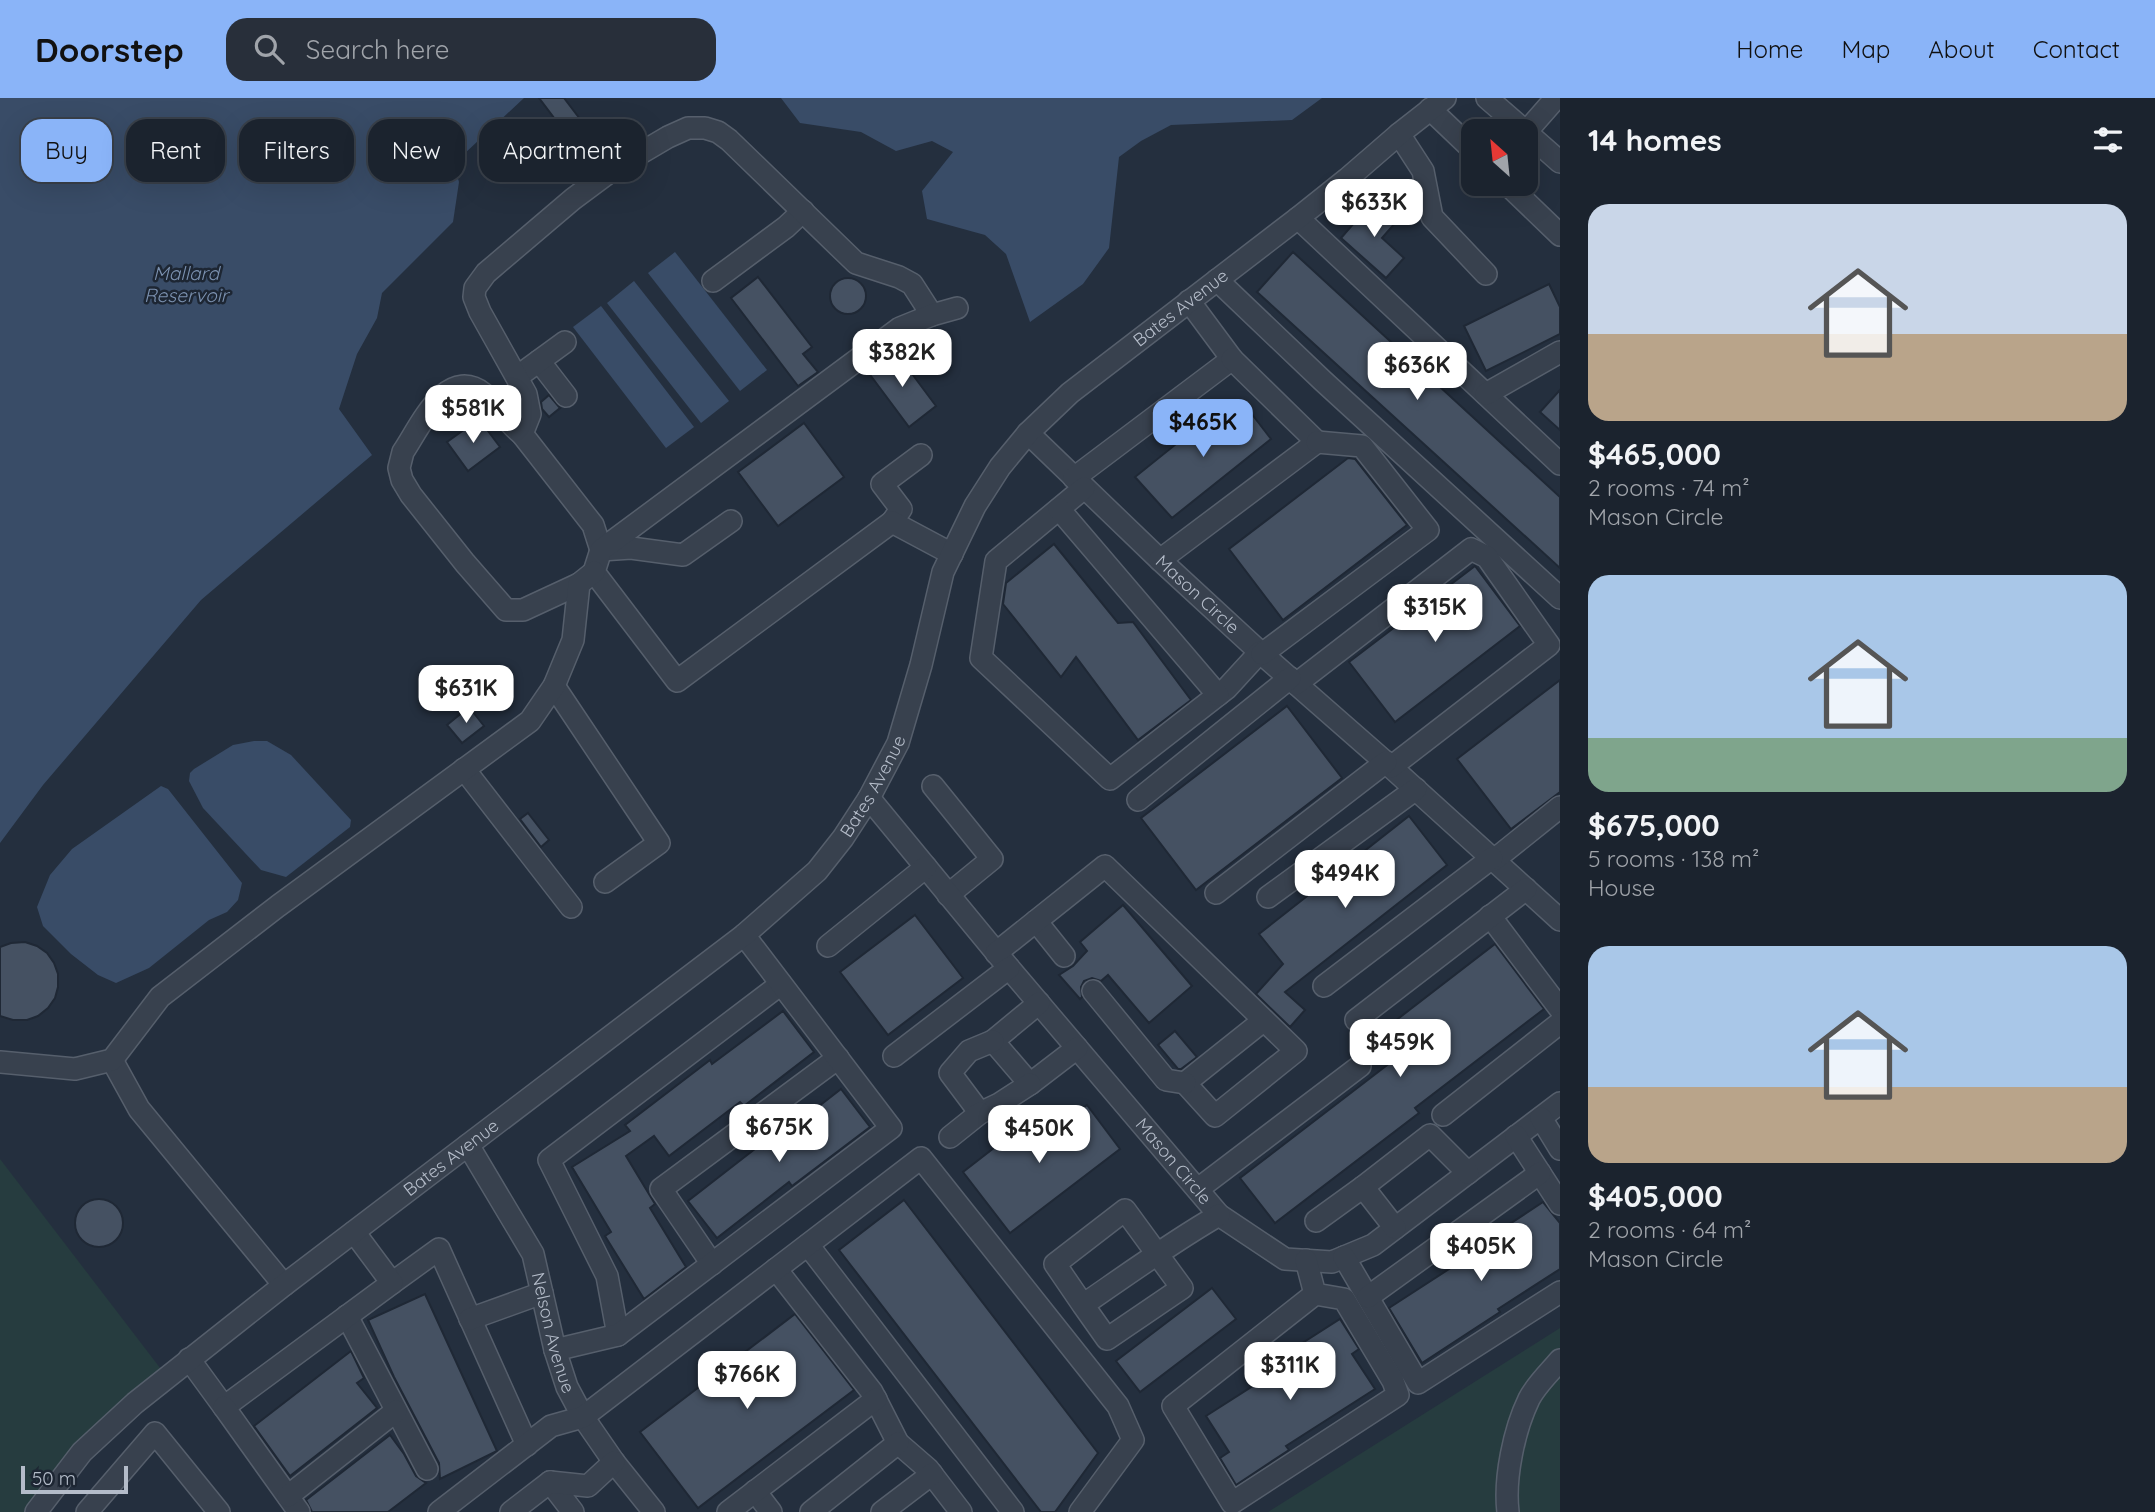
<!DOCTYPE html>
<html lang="en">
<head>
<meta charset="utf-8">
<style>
  :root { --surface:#1b232e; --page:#282f3a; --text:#f1f3f6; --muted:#a0a4aa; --line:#39404a; --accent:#8ab4f8 }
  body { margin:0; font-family:Quicksand,sans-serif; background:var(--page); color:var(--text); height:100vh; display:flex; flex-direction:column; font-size:26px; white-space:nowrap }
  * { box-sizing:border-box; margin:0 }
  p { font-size:23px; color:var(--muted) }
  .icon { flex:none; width:38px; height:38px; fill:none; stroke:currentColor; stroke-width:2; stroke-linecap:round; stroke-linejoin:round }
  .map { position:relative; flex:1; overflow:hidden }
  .sheet { display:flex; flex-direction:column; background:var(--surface); width:595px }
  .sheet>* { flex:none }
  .hud { position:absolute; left:21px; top:21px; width:665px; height:63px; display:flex; gap:14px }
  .needle { width:46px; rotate:333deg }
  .fabs { position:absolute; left:1461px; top:21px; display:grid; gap:14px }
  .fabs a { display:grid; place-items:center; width:77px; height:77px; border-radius:14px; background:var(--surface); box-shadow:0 7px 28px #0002,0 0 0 2px var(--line); font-size:35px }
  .scale { position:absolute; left:21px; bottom:18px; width:107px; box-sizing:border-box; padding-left:7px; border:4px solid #b4bcc9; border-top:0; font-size:19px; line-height:24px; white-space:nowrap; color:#b4bcc9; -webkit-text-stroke:5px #1d2633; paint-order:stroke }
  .price { position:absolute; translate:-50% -60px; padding:0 16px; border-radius:14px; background:#fff; color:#222; font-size:23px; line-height:46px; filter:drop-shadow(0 2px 4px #0008) }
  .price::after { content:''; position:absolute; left:50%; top:42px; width:21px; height:16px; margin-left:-10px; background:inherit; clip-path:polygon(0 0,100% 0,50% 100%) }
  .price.selected { background:var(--accent); color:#111 }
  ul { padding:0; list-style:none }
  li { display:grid; align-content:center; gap:14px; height:371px; padding:0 28px }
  li span { display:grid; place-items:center; height:217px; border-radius:21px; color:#555 }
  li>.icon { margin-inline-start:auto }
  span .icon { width:126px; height:126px; fill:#fffc; stroke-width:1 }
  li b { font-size:30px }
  h2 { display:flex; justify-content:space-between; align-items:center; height:84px; padding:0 28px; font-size:30px }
  .chip { padding:0 24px; border-radius:21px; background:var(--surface); box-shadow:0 7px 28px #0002,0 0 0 2px var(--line); font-size:24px; line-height:63px }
  .chip.selected { background:var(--accent); color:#111 }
  header { display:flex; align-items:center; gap:42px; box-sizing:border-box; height:98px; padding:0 35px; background:var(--accent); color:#111 }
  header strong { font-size:33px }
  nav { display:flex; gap:38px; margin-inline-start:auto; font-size:24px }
  .search { width:490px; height:63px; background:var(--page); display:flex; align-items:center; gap:18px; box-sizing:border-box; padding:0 24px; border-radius:21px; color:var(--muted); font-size:26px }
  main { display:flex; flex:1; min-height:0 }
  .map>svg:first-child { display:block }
</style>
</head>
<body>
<header>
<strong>Doorstep</strong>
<div class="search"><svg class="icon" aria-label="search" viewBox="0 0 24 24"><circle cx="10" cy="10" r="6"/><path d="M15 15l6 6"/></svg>Search here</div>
<nav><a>Home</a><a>Map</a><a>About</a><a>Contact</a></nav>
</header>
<main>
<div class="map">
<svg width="1560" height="1414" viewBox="0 0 1560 1414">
  <rect width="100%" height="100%" fill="#242f3e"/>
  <g fill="#263c3f">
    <path d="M 0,1061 L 167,1279 L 36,1414 L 0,1414 Z"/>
    <path d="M 1560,1230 L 1560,1414 L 1268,1414 Z"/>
  </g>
  <g fill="#394c67">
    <path d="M 0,0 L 524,0 L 463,57 L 455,70 L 459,84 L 453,124 L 382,195 L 377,220 L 357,256 L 339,311 L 372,357 L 201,502 L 43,687 L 0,745 Z"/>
    <path d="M 781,0 L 1322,0 L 1292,22 L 1171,27 L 1141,43 L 1119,59 L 1109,150 L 1083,186 L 1030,224 L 1006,156 L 985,137 L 927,121 L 922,93 L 953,54 L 932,43 L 896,53 L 861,34 L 800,25 Z"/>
    <path d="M 675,154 L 767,272 L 740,293 L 648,175 Z"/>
    <path d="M 634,183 L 729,303 L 701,325 L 607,205 Z"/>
    <path d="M 601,208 L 694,329 L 666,350 L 573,229 Z"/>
    <path d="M 254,643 L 267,643 L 291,657 L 351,722 L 350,729 L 286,779 L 261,772 L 203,710 L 189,683 L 190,675 L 194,671 L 233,647 Z"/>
    <path d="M 161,688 L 168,691 L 242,785 L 238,802 L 227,814 L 209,822 L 149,870 L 116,885 L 98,877 L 71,856 L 43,828 L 37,809 L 50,777 L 72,751 Z"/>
  </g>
  <g fill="#455162" stroke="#1f2835" stroke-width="2">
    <path d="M 539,0 L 564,0 L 583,25 L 567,37 Z"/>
    <path d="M 563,55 L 572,66 L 550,83 L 541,72 Z"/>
    <path d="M 1374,102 L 1397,123 L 1382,140 L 1404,160 L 1386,180 L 1341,140 Z"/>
    <path d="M 1293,154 L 1560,399 L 1560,470 L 1257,194 Z"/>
    <path d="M 758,179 L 812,249 L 803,256 L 818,274 L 798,288 L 731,200 Z"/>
    <circle cx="848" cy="198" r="18"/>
    <path d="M 1549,186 L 1560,209 L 1560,236 L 1486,273 L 1464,228 Z"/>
    <path d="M 895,253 L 936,308 L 909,329 L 868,274 Z"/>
    <path d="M 1560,292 L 1560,332 L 1540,314 Z"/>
    <path d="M 549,297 L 560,310 L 549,319 L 542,311 L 541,304 Z"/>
    <path d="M 1241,302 L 1271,341 L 1172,420 L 1135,379 L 1186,338 L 1188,340 Z"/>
    <path d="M 479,321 L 500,349 L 468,373 L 447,344 Z"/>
    <path d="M 804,325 L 844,379 L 778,428 L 738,374 Z"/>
    <path d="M 1348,360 L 1355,361 L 1407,427 L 1283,522 L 1229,451 Z"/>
    <path d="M 1054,446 L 1118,525 L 1133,524 L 1191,602 L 1138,642 L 1076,559 L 1061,579 L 1003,506 L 1006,485 Z"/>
    <path d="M 1475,468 L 1520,528 L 1395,624 L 1349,564 Z"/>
    <path d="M 1560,582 L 1560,694 L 1511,731 L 1457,661 Z"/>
    <path d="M 1287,608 L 1342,680 L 1196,792 L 1141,720 Z"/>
    <path d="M 469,609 L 484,628 L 462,645 L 447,627 Z"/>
    <path d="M 528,715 L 549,742 L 541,749 L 520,721 Z"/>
    <path d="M 1409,718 L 1447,767 L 1285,894 L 1305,912 L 1290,929 L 1256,896 L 1283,866 L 1259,836 Z"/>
    <path d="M 1123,807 L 1192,888 L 1149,925 L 1108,877 L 1101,883 L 1092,880 L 1084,883 L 1081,889 L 1082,899 L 1080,901 L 1059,877 L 1073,868 L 1087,853 L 1080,844 Z"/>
    <path d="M 915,817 L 963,880 L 888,937 L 840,874 Z"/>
    <path d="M 25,844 L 37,848 L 47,855 L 54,865 L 58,876 L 58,889 L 55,900 L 48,910 L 38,918 L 27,922 L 13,922 L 0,918 L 0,849 L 11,845 Z"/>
    <path d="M 1495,846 L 1544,911 L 1415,1010 L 1419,1015 L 1275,1125 L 1240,1080 L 1391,964 L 1373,940 Z"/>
    <path d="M 783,913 L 814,954 L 744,1008 L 740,1004 L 669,1058 L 654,1038 L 626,1058 L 655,1106 L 650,1110 L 686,1169 L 644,1201 L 605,1138 L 611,1134 L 572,1069 L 630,1033 L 625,1027 L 710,962 L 712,966 Z"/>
    <path d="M 1175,933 L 1197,959 L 1181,971 L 1178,971 L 1158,947 Z"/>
    <path d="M 841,991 L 870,1029 L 792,1088 L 789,1084 L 717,1140 L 688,1103 L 760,1047 L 764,1051 Z"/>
    <path d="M 1087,1007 L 1120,1051 L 1010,1135 L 963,1074 L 1039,1015 L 1053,1033 Z"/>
    <circle cx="99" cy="1125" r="24"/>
    <path d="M 904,1102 L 1098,1355 L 1055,1414 L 1041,1414 L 839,1152 Z"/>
    <path d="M 1543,1104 L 1560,1125 L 1560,1171 L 1498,1211 L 1500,1214 L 1422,1265 L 1389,1210 L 1466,1160 L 1464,1156 Z"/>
    <path d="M 1212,1190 L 1236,1221 L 1140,1294 L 1116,1263 Z"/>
    <path d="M 425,1196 L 497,1353 L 440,1381 L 439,1365 L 394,1279 L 368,1222 Z"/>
    <path d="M 795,1216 L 854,1292 L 698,1410 L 640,1334 Z"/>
    <path d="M 1340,1221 L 1359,1251 L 1352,1256 L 1375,1291 L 1286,1348 L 1289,1352 L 1236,1387 L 1220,1360 L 1229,1354 L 1206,1318 L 1295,1261 L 1290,1253 Z"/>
    <path d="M 351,1253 L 364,1280 L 357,1285 L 377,1310 L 290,1378 L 254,1328 Z"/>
    <path d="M 390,1337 L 404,1356 L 416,1378 L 426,1385 L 388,1414 L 312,1414 L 306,1402 Z"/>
  </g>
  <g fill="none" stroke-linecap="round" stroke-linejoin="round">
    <defs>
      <g id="minor">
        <path d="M 1487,0 L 1525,33"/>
        <path d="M 1430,11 L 1474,53"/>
        <path d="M 1526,34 L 1556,0"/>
        <path d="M 1527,35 L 1560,64"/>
        <path d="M 1399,36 L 1423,73 L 1432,119 L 1486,176"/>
        <path d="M 1507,86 L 1560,137"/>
        <path d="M 1298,120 L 1560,366"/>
        <path d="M 1217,182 L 1323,283 L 1560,500"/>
        <path d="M 713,183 L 786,129 L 803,113"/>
        <path d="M 539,263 L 566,298"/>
        <path d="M 517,279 L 565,244"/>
        <path d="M 1486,296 L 1560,254"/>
        <path id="s1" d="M 1028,335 L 1160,462 L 1262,556 L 1391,669 L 1560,822"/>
        <path d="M 522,336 C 505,323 499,308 484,296 C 447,266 420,329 403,354 L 399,370 L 402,382 L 411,397 L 465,465 L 506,512 L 523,512 L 579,486"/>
        <path d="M 1074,380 L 1232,261 L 1189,203"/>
        <path d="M 1084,390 L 996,463 L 981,560 L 1110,681 L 1227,590 L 1260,554"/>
        <path d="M 1059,411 L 1218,597"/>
        <path d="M 731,423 L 683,457 L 631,450 L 601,452 L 593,427 L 522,336 L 530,316 L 526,296 L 480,214 L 474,199 L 475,190 L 486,175 L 573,101 L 612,72 L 668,39 L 688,30 L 705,30 L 718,34 L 729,42 L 856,165 L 899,179 L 912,186 L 932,217"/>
        <path d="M 892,424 L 901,411 L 882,386 L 921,357"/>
        <path d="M 952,456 L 892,424 L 677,583 L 594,474 L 601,452 L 900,230 L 932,217 L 957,210"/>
        <path d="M 1160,462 L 1317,344 L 1232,261"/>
        <path d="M 1262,556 L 1428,432 L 1362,348 L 1317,344"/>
        <path d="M 1296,586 L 1471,451 L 1487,459 L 1549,547 L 1391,669"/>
        <path d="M 554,588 L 659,745 L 605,784"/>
        <path d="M 464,671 L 571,809"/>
        <path d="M 933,688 L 992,761 L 948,797"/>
        <path id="s2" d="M 869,700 L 1009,870 L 1219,1117 L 1285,1161 L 1332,1164 L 1373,1147 L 1560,1005"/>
        <path d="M 1138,702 L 1290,580"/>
        <path d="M 1494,762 L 1560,709"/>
        <path d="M 1216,795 L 1386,664"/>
        <path d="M 1268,799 L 1416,691"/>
        <path d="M 1490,818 L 1560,911"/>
        <path d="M 1036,823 L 1064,858"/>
        <path d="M 828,848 L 926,769"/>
        <path d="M 996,855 L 1105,768 L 1296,953 L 1215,1018 L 1185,985 L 1264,922"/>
        <path d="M 1324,888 L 1492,760"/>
        <path d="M 1093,893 L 1166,982 L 1185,985"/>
        <path d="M 1039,905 L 993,943 L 1030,986 L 1077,950"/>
        <path d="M 1356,922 L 1526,791"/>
        <path d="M 993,943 L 969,953 L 950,975 L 980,1015 L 999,1006 L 1030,986"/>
        <path d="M 894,958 L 1009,870"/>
        <path d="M 112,962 L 139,1011 L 284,1187"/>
        <path d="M 0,964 L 75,971 L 112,962 L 160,899 L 278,808 L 530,623 L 554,588 L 573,542 L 579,486 L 594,474"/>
        <path d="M 1443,1017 L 1560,925"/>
        <path d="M 1541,1020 L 1560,1051"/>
        <path d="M 1516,1038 L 1560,1106"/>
        <path d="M 950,1039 L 980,1015"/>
        <path id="s3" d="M 468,1047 L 533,1156 L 555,1252 L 567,1289 L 583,1319 L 614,1364 L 654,1414"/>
        <path d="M 1363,1089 L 1430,1037 L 1468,1075"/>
        <path d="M 1198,1091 L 1360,968"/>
        <path d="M 1316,1123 L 1363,1089 L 1395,1130"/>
        <path d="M 808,1147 L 1013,1414"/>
        <path d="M 1344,1159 L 1418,1285 L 1560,1194"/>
        <path d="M 1306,1162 L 1315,1196 L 1173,1308 L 1232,1405 L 1398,1297 L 1393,1283 L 1344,1201 L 1315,1196"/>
        <path d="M 712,1166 L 661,1091 L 838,960"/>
        <path d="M 776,1171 L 872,1294 L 898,1345 L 928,1371 L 961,1414"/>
        <path d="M 392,1185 L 439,1151 L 527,1347"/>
        <path d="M 1368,1199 L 1540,1075"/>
        <path d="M 1083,1207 L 1107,1241 L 1182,1190 L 1125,1112 L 1055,1166 L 1083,1207 C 1128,1176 1172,1144 1219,1117"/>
        <path d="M 347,1218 L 427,1371"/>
        <path d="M 470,1221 L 542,1195"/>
        <path d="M 618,1237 L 607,1178 L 549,1062 L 781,886"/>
        <path d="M 555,1252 L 618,1237 L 891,1030 L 744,837"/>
        <path d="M 189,1261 L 224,1309 L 392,1185 L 354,1134"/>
        <path d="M 224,1309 L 299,1414"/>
        <path d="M 550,1384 L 573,1414"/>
        <path d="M 755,1393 L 771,1414"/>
        <path d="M 288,1398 L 396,1313"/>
        <path id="s4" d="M 36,1414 L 82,1354 L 135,1305 L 284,1187 L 744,837 L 817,773 L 843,740 L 869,700 L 898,645 L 921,567 L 943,474 L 975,408 L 1000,369 L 1028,335 L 1070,295 L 1298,120 L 1347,81 L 1399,36 L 1445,0"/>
        <path d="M 87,1414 L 155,1335 L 219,1414"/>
        <path d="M 439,1414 L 551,1328 L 583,1319 L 921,1060 L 1118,1308 L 1133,1342 L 1080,1414"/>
        <path d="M 511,1414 L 550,1384 L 588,1388 L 614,1364"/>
        <path d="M 728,1414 L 876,1301"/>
        <path d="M 811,1414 L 898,1345"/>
        <path d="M 882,1414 L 932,1376"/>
        <path d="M 1508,1414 C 1504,1380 1514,1332 1529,1301 C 1536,1287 1550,1274 1560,1262"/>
      </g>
    </defs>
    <use href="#minor" stroke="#565f6c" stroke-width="24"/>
    <use href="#minor" stroke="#38414e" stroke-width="21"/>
  </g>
  <g text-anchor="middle" stroke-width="5" stroke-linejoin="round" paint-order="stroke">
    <g font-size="18" fill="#b4bcc9" stroke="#1d2633">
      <text dy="6" stroke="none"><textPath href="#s4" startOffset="1703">Bates Avenue</textPath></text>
      <text dy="6" stroke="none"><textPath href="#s1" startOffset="234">Mason Circle</textPath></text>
      <text dy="6" stroke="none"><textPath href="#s4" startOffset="1115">Bates Avenue</textPath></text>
      <text dy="6" stroke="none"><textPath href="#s4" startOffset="548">Bates Avenue</textPath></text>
      <text dy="6" stroke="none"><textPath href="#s2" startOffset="474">Mason Circle</textPath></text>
      <text dy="6" stroke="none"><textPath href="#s3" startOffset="208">Nelson Avenue</textPath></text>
    </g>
    <g font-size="19" font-style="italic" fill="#7c92b1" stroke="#1d2633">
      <text x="186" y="182">Mallard<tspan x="186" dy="22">Reservoir</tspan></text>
    </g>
  </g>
</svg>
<div class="fabs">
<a><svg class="needle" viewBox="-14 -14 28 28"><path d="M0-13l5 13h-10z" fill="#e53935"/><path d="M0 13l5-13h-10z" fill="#a0a4aa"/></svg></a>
</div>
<div class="scale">50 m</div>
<b class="price" style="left:1374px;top:141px">$633K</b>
<b class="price" style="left:902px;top:291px">$382K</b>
<b class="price" style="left:1417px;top:304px">$636K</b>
<b class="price" style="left:473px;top:347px">$581K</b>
<b class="price selected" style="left:1203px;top:361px">$465K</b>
<b class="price" style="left:1435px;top:546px">$315K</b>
<b class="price" style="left:466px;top:627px">$631K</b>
<b class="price" style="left:1345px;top:812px">$494K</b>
<b class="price" style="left:1400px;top:981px">$459K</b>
<b class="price" style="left:779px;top:1066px">$675K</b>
<b class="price" style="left:1039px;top:1067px">$450K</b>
<b class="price" style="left:1481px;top:1185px">$405K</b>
<b class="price" style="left:1290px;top:1304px">$311K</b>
<b class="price" style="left:747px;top:1313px">$766K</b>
<div class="hud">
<a class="chip selected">Buy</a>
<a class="chip">Rent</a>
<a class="chip">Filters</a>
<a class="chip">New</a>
<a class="chip">Apartment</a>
</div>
</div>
<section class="sheet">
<h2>14 homes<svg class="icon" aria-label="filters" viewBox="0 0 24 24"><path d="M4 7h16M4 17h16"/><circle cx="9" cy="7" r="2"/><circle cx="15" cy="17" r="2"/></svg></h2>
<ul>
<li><span style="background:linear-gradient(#c9d6e8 60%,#b9a48a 0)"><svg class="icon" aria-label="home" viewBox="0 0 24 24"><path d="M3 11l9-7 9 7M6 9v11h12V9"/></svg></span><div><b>$465,000</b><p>2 rooms · 74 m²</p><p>Mason Circle</p></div></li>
<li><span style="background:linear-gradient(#a9c7e8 75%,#7fa58c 0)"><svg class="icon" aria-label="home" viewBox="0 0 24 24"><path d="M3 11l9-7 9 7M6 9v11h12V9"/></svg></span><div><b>$675,000</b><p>5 rooms · 138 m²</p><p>House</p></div></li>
<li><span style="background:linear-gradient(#a9c7e8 65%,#b9a48a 0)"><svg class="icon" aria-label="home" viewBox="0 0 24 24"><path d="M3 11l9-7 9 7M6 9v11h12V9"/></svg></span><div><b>$405,000</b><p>2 rooms · 64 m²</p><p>Mason Circle</p></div></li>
</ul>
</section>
</main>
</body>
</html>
